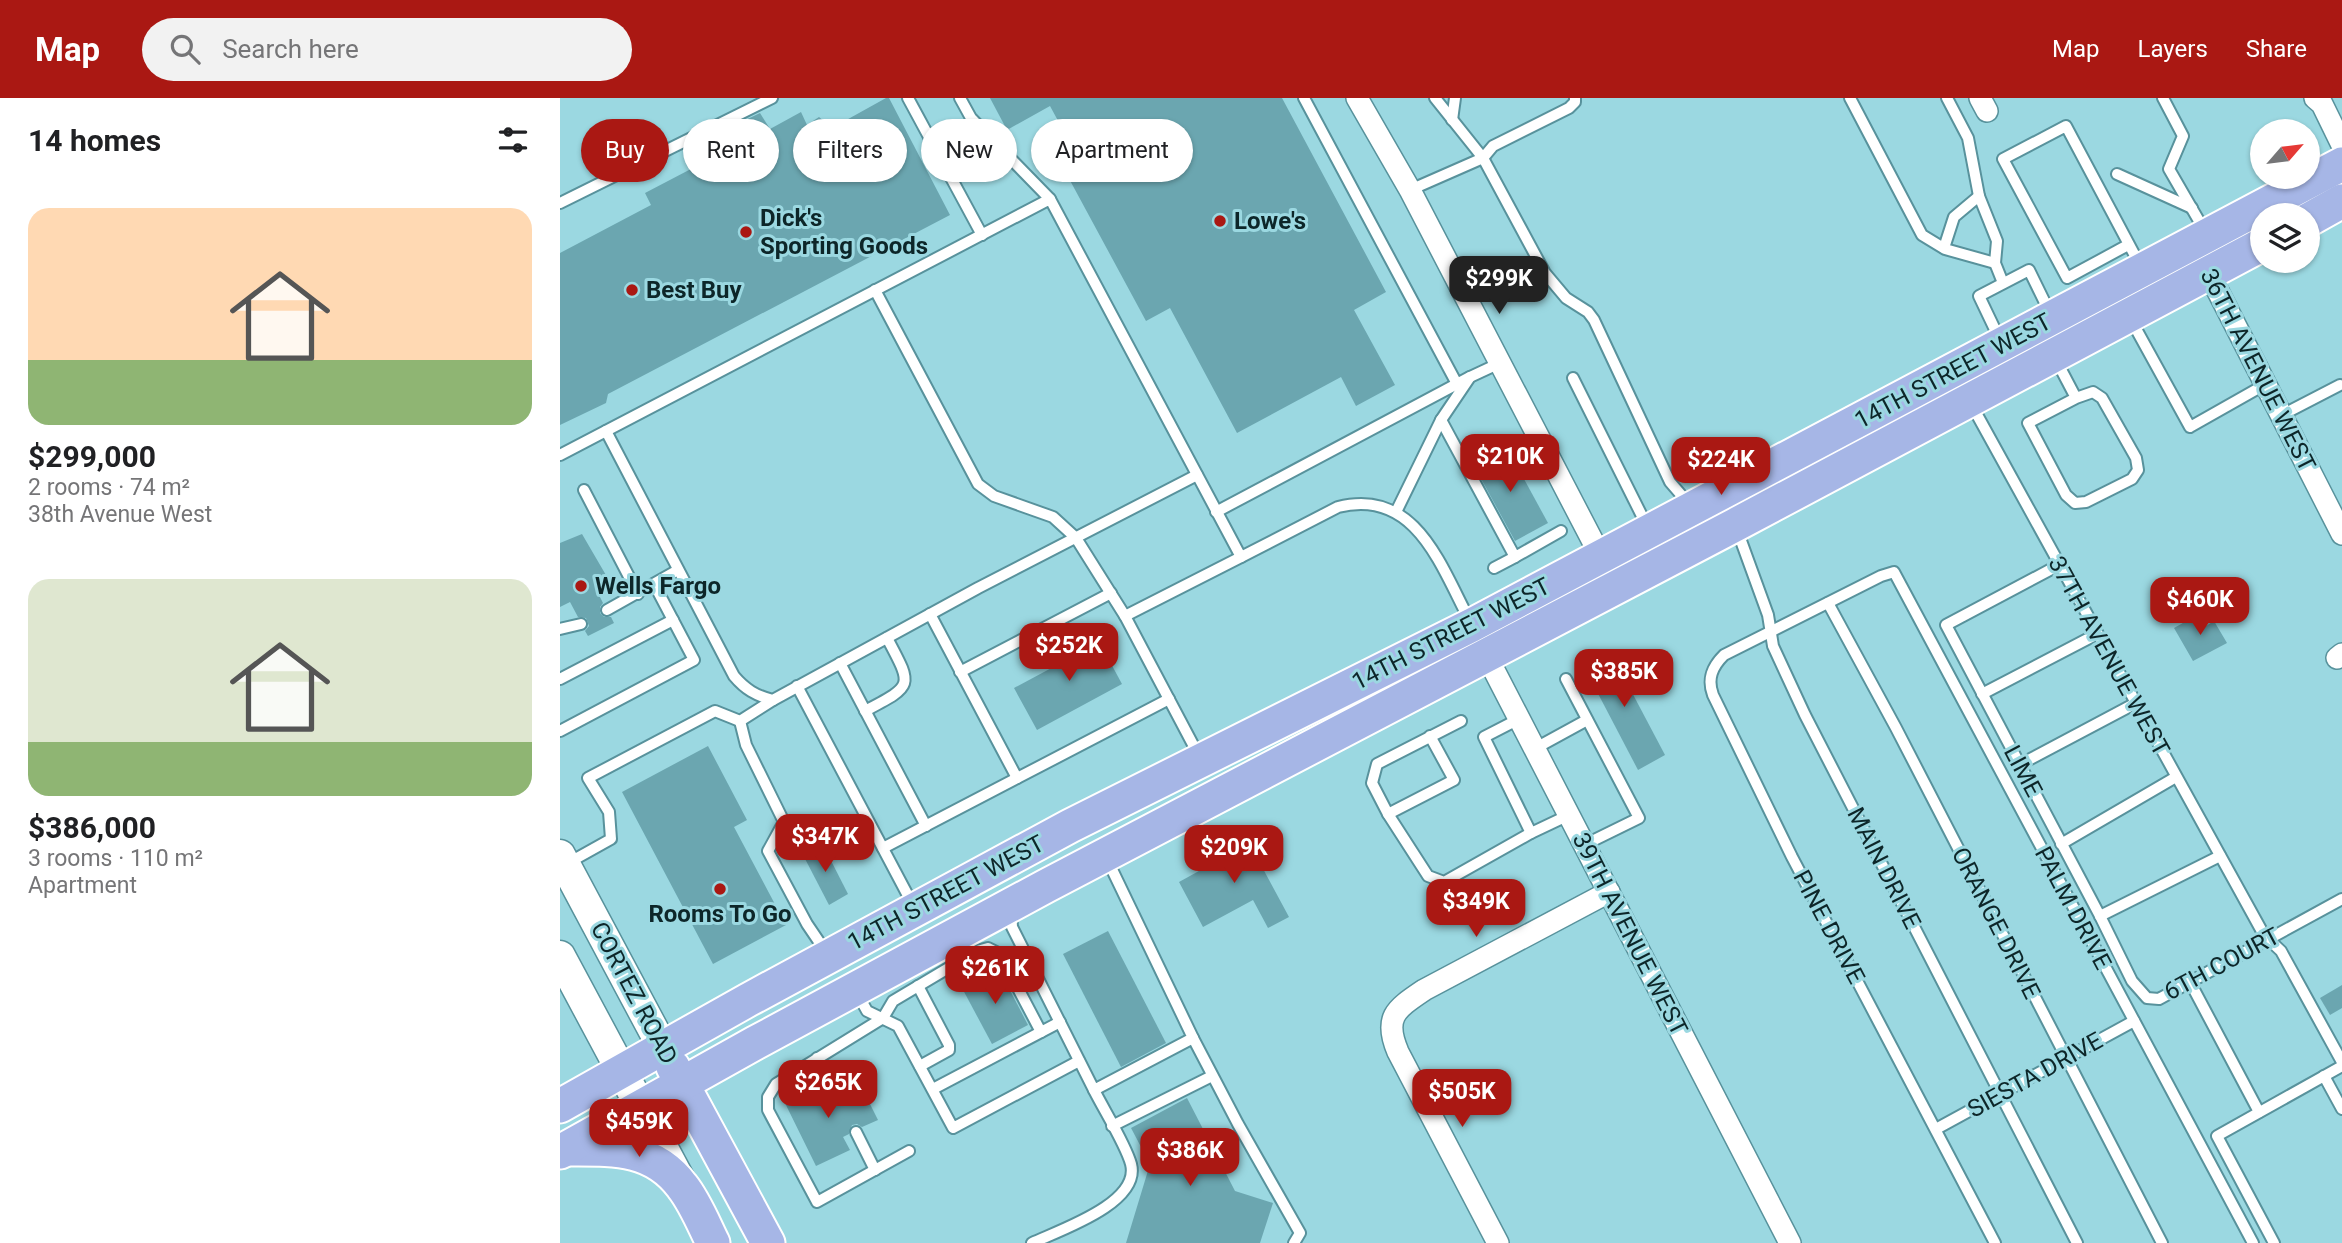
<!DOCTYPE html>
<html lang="en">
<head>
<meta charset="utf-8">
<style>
  :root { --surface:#fff; --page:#f2f2f2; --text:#202124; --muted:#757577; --accent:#aa1813 }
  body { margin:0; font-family:Roboto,sans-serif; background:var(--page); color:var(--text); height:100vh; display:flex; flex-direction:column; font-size:26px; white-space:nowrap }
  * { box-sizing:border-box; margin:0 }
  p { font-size:23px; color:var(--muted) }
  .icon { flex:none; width:38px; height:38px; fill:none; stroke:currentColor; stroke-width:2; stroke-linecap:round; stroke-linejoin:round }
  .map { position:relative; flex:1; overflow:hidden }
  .details { display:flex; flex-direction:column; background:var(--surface); width:560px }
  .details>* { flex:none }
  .top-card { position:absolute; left:21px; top:21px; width:665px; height:63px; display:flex; gap:14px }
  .needle { width:46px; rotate:62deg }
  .tools { position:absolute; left:1690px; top:21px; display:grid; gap:14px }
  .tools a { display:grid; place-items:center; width:70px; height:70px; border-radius:50%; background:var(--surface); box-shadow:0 2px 5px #0004; font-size:35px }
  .price { position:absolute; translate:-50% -60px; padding:0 16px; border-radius:14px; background:var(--accent); color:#fff; font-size:23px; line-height:46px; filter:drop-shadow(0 2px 4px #0008) }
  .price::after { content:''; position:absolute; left:50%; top:42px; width:21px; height:16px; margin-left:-10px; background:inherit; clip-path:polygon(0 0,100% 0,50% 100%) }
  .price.current { background:#222; color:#fff }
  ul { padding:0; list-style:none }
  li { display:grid; align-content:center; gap:14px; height:371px; padding:0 28px }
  li span { display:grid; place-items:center; height:217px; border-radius:21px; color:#555 }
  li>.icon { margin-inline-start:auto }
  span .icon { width:126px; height:126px; fill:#fffc; stroke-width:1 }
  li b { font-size:30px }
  h2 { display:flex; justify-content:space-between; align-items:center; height:84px; padding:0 28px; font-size:30px }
  .chip { padding:0 24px; border-radius:32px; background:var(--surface); box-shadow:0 2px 5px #0004; font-size:24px; line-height:63px }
  .chip.current { background:var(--accent); color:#fff }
  header { display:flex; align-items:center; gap:42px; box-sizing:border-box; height:98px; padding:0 35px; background:var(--accent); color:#fff }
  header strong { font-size:33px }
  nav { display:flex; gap:38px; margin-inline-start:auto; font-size:24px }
  .search { width:490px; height:63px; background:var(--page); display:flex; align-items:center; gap:18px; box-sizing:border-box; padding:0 24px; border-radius:38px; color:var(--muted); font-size:26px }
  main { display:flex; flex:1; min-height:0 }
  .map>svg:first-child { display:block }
</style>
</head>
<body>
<header>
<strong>Map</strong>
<div class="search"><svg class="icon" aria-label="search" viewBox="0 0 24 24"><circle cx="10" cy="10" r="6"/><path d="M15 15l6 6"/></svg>Search here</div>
<nav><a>Map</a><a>Layers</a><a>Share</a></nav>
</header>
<main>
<section class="details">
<h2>14 homes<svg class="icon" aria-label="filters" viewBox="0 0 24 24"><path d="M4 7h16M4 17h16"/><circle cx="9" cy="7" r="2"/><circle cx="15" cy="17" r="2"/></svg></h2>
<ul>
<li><span style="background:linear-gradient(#ffd9b3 70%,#8fb573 0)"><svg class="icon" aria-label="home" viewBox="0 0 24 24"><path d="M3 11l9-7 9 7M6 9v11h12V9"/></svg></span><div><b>$299,000</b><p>2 rooms · 74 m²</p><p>38th Avenue West</p></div></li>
<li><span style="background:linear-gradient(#dfe7d0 75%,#8fb573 0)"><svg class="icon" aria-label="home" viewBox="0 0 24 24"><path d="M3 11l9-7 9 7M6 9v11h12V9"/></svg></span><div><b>$386,000</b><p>3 rooms · 110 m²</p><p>Apartment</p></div></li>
</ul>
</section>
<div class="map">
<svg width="1782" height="1145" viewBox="0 0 1782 1145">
  <rect width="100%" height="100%" fill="#9bd8e1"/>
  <g fill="#6ba6b0">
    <path d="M 326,0 L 329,0 L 390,117 L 48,296 L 46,305 L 0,327 L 0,155 L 91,107 L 85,95 L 173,49 L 165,32 L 200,15 L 210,31 L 241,14 L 247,27 L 259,19 L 272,30 Z"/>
    <path d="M 430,0 L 722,0 L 826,194 L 794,212 L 835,287 L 796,308 L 781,279 L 677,335 L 610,210 L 586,223 L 493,51 L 509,43 L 490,8 L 447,32 Z"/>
    <path d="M 946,348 L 988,425 L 955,443 L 913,366 Z"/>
    <path d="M 22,436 L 50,484 L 36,491 L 43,505 L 40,509 L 40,515 L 44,519 L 51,519 L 54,525 L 28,538 L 25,533 L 29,528 L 26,520 L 18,519 L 10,504 L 0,509 L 0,445 Z"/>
    <path d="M 1639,516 L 1646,528 L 1654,523 L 1667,545 L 1633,563 L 1614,530 Z"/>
    <path d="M 535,536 L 562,586 L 477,632 L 454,590 L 497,567 L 492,559 Z"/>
    <path d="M 1049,551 L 1105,657 L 1078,672 L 1022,565 Z"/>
    <path d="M 148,648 L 187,722 L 174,729 L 226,827 L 153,866 L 62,694 Z"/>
    <path d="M 676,731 L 683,745 L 691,741 L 703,765 L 701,767 L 729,819 L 708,830 L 693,802 L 643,829 L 619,784 L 668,757 L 659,740 Z"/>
    <path d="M 262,745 L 288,796 L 269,807 L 242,755 Z"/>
    <path d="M 548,833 L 606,945 L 561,969 L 503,856 Z"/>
    <path d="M 439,871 L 468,927 L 432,946 L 402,890 Z"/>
    <path d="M 1782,887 L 1782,910 L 1770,917 L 1760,900 Z"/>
    <path d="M 256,984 L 266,1003 L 270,1001 L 273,1006 L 278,1008 L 285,1004 L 284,994 L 300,986 L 318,1022 L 302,1029 L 297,1026 L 292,1027 L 289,1036 L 283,1039 L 290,1052 L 256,1068 L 223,1001 Z"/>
    <path d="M 627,1000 L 675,1093 L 713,1105 L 700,1145 L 566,1145 L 590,1066 L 571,1030 Z"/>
  </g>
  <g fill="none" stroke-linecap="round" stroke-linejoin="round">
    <defs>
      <g id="service">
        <path d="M 348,0 L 422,137"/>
        <path d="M 400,0 L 411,20 L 490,101"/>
        <path d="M 744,0 L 897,286"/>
        <path d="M 875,0 L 923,60 L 985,175 L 1006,200 L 1028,214 L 1034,222 L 1110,384 L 1129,406"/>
        <path d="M 1290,0 L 1362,137 L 1385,151 L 1435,165"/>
        <path d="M 1387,0 L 1408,40 L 1419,98 L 1437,143 L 1435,165 L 1443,185"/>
        <path d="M 1603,0 L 1623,38 L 1609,71 L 1646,135"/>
        <path d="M 892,22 L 895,0"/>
        <path d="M 1557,76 L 1632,110"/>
        <path d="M 850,92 L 923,60 L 933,48 L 1009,10 L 1015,4 L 1015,0"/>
        <path d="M 0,105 L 212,0"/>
        <path d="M 1568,147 L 1507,180 L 1443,61 L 1506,28 L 1581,169"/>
        <path d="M 1384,150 L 1394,119 L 1419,98"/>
        <path d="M 315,192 L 418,386 L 434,398 L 493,419 L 516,440 L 565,518 L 639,658"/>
        <path d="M 1570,220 L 1630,329 L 1706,286"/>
        <path d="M 1440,242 L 1419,198 L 1469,172 L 1491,217"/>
        <path d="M 1495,260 L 1516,300 L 1468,325 L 1506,397 L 1515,405 L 1526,404 L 1572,381 L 1578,372 L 1576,360 L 1542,300 L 1533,294 L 1516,300"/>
        <path d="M 1394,275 L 1704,837 L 1721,853 L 1782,964"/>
        <path d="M 1013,280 L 1088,430"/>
        <path d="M 1722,317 L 1780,287"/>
        <path d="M 881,322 L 955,459 L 1001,433"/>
        <path d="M 46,333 L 174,578 C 185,591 196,598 213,602 L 418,490 L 637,377"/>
        <path d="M 0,357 L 490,101 L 681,459 L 778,409 C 856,389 881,469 910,523"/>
        <path d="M 24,392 L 78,496"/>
        <path d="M 656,414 L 910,279"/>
        <path d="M 836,414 L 881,322 L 910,279 L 940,265"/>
        <path d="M 1176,429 L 1208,517 L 1213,548 L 1245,617 L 1517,1145"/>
        <path d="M 1499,467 L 1386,527 L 1540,818 L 1572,883 L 1587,900 L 1599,901 L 1782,801"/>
        <path d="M 934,470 L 955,459"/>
        <path d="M 1268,505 L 1336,630 L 1602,1145"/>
        <path d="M 47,512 L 118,472"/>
        <path d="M 370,516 L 457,680"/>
        <path d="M 565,518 L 681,459"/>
        <path d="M 0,531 L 21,526"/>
        <path d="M 280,565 L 366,728"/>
        <path d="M 400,574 L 551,495"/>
        <path d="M 0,581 L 113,522"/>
        <path d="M 1006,581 L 1079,720 L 1024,747"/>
        <path d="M 237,588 L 354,809"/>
        <path d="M 1422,596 L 1537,536"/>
        <path d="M 305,613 C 354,587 353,589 327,540"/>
        <path d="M 959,621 L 924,639 L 971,735 L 1009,717"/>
        <path d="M 180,623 L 186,647 L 224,724 L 208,753 L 247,826 L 268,857"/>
        <path d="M 901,623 L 817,666 L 812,685 L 828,716 L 868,778 L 884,784 L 971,735"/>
        <path d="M 0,633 L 134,562 L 94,486"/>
        <path d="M 974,651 L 1027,622"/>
        <path d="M 1459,667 L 1576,605"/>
        <path d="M 828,716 L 894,682 L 870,638"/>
        <path d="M 1501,746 L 1616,679"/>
        <path d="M 323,750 L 609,601"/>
        <path d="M 8,765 L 51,741 L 49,714 L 28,680 L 155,613 L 180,623 L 213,602"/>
        <path d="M 451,811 L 452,829 L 534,992 L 633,940 L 546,759"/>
        <path d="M 1540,818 L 1660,758"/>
        <path d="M 1630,884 L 1699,1014"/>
        <path d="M 358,888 L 389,947 L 389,952 L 360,968"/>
        <path d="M 296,893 L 307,913 L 338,928 L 393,1030 L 519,963"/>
        <path d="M 633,940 L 678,1026 L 740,1135 L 734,1145"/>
        <path d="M 257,960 L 278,1000"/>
        <path d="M 1764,978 L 1782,1011"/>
        <path d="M 373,991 L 500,924"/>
        <path d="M 552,1028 L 652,978"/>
        <path d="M 1376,1031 L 1574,923"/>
        <path d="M 296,1034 L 315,1072"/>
        <path d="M 349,1053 L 257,1104 L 208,1012 L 208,999 L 216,986 L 323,920 L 333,903 L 417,853 L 428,850 L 440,856 L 481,934"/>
        <path d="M 472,1145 C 500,1132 581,1105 571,1066 C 566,1047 544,1012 534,992"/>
        <path d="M 1435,1145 L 1232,759 L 1153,597 C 1147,581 1152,569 1164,557 L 1321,478 L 1334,474 L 1693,1145"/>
        <path d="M 1714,1145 L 1657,1038 L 1782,968"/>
      </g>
      <g id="minor">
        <path d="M 797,0 L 850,92 L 1041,459"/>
        <path d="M 1420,0 L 1427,13"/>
        <path d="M 1755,0 L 1762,6 L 1782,47"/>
        <path d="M 1643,164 L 1782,436"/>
        <path d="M 921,547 L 1230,1145"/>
        <path d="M 1777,560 L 1782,556"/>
        <path d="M 938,1145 L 838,954 C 823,919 836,911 864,892 L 1049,794"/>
      </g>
      <g id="secondary">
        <path d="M 0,757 L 103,950"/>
        <path d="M 0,858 L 121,1084"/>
      </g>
      <g id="primary">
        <path d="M 1748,122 L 1782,103"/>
        <path d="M 113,969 L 208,1145"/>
        <path d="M 0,1008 L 188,902 L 510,728 L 912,527 L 1782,66"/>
        <path d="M 9,1051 C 53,1051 93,1049 122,1088 C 135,1104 144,1127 153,1145"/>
        <path d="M 0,1054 L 195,945 L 486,788 L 1175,427 L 1703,146"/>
      </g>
    </defs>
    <use href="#service" stroke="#58929c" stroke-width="14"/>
    <use href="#minor" stroke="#58929c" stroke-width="24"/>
    <use href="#secondary" stroke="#58929c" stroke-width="33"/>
    <use href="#primary" stroke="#fff" stroke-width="37"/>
    <use href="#service" stroke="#fff" stroke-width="10"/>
    <use href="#minor" stroke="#fff" stroke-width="21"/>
    <use href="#secondary" stroke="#fff" stroke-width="30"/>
    <use href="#primary" stroke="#a6b6e6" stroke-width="33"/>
  </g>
  <g fill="#aa1813" stroke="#9bd8e1" stroke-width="2.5">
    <circle cx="660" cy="123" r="7"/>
    <circle cx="186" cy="134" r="7"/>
    <circle cx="72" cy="192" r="7"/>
    <circle cx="21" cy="488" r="7"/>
    <circle cx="160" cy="791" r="7"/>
  </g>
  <g text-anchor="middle" stroke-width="6" stroke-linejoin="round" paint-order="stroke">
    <g font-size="24" font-weight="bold" fill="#0d2629" stroke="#9bd8e1" text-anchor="start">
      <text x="200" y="128">Dick's<tspan x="200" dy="28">Sporting Goods</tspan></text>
      <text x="674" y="131">Lowe's</text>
      <text x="86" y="200">Best Buy</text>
      <text x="35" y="496">Wells Fargo</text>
      <text x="160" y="824" text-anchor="middle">Rooms To Go</text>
    </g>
    <g font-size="24" fill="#0d2629" stroke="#9bd8e1">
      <text transform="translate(1698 272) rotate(63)" y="8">36TH AVENUE WEST</text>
      <text transform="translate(1393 273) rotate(-28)" y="8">14TH STREET WEST</text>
      <text transform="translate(891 536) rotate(-27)" y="8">14TH STREET WEST</text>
      <text transform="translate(1549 558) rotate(61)" y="8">37TH AVENUE WEST</text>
      <text transform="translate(1463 673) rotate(62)" y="8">LIME</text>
      <text transform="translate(1324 770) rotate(63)" y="8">MAIN DRIVE</text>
      <text transform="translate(386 795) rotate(-28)" y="8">14TH STREET WEST</text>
      <text transform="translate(1513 810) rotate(62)" y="8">PALM DRIVE</text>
      <text transform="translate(1436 825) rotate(63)" y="8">ORANGE DRIVE</text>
      <text transform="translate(1269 829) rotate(62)" y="8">PINE DRIVE</text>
      <text transform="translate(1070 836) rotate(63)" y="8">39TH AVENUE WEST</text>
      <text transform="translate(1662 866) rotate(-28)" y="8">6TH COURT</text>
      <text transform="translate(74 895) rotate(62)" y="8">CORTEZ ROAD</text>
      <text transform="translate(1475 977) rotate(-29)" y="8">SIESTA DRIVE</text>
    </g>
  </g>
</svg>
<div class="tools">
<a><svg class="needle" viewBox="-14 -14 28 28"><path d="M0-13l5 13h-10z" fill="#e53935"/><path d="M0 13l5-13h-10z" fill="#757577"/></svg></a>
<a><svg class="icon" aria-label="layers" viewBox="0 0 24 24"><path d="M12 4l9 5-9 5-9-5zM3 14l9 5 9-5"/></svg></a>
</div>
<b class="price current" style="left:939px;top:218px">$299K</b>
<b class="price" style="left:950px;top:396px">$210K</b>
<b class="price" style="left:1161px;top:399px">$224K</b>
<b class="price" style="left:1640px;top:539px">$460K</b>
<b class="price" style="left:509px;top:585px">$252K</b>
<b class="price" style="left:1064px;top:611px">$385K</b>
<b class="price" style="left:265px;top:776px">$347K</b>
<b class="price" style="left:674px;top:787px">$209K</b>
<b class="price" style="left:916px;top:841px">$349K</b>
<b class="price" style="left:435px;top:908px">$261K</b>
<b class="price" style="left:268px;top:1022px">$265K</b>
<b class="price" style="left:902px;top:1031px">$505K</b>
<b class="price" style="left:79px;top:1061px">$459K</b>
<b class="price" style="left:630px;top:1090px">$386K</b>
<div class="top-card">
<a class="chip current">Buy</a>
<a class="chip">Rent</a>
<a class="chip">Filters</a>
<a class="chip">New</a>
<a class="chip">Apartment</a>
</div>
</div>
</main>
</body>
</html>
